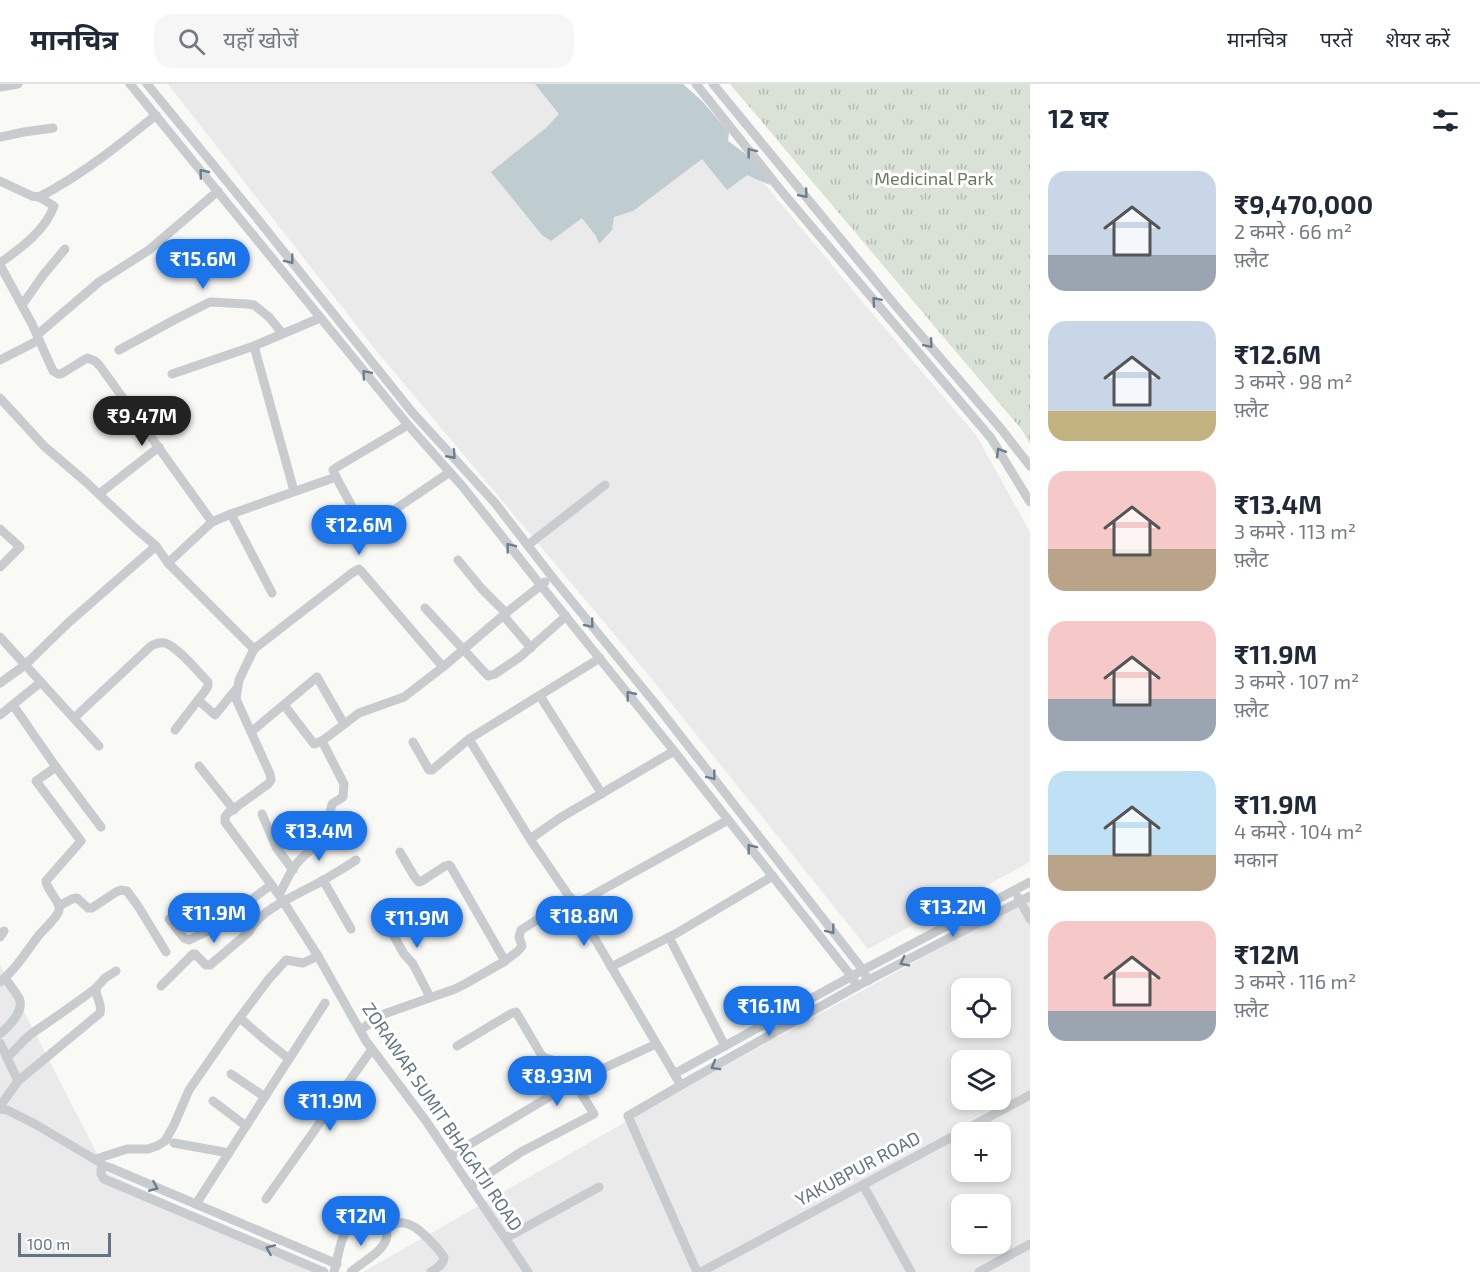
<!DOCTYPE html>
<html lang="hi">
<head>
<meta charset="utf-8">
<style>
  :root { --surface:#fff; --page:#f6f6f7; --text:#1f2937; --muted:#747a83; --line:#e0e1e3; --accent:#1a73e8 }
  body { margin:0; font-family:"Exo 2","Noto Sans Devanagari",sans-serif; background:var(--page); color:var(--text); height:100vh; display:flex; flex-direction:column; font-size:22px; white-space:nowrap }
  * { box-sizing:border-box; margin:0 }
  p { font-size:20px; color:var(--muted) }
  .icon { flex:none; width:33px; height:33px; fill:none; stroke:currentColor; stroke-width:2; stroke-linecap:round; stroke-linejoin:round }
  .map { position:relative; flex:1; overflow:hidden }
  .sheet { display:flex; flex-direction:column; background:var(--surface); width:450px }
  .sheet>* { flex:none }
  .controls { position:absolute; left:951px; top:894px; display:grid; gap:12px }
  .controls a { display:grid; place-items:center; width:60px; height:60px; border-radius:12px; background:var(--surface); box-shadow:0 3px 9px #0003; font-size:30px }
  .scale { position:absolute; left:18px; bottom:15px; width:93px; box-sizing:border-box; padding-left:6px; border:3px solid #617583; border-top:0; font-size:16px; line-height:21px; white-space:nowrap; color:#617583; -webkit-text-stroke:4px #fff; paint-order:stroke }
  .price { position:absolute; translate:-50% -51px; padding:0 14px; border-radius:21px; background:var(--accent); color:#fff; font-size:20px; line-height:39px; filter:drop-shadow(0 2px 3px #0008) }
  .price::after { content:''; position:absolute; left:50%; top:36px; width:18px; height:14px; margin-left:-9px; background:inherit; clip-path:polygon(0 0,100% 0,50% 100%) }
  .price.current { background:#222; color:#fff }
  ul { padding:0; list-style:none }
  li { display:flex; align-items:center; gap:18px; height:150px; padding:0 18px }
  li span { display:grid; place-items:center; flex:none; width:168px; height:120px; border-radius:18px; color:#555 }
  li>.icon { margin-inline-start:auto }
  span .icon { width:72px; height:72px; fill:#fffc; stroke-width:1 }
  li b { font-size:26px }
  h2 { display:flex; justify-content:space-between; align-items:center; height:72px; padding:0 18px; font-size:26px }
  header { display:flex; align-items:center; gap:36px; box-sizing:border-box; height:84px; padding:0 30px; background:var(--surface); border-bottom:2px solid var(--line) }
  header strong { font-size:28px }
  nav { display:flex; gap:33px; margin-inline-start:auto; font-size:21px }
  .search { width:420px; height:54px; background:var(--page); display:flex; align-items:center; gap:15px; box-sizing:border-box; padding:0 21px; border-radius:18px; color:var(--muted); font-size:22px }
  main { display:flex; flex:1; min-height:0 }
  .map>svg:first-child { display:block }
</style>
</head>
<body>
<header>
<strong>मानचित्र</strong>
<div class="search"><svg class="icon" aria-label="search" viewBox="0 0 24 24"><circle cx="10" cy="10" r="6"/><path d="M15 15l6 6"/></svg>यहाँ खोजें</div>
<nav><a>मानचित्र</a><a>परतें</a><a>शेयर करें</a></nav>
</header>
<main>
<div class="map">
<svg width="1030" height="1188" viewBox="0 0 1030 1188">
  <defs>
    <pattern id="grass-tufts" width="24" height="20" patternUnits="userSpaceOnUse" patternTransform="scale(1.5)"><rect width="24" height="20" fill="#dae1d6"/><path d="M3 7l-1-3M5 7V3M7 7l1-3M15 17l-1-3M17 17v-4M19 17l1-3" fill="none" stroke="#b4bbb3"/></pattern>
  </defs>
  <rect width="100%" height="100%" fill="#f9f9f6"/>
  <g fill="#e9eae9" fill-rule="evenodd">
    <path d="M 168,0 L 682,0 L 860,215 L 976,351 L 1030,448 L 1030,778 L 868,865 L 651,594 L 374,264 Z"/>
    <path d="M 1030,813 L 1030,1188 L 363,1188 L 699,996 L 1010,826 ZM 962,904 L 1000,904 L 1000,944 L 962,944 ZM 962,976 L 1000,976 L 1000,1016 L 962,1016 ZM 962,1048 L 1000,1048 L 1000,1088 L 962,1088 ZM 962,1120 L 1000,1120 L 1000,1160 L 962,1160 Z"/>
    <path d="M 0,881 L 107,1089 L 316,1188 L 0,1188 Z"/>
  </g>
  <path fill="url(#grass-tufts)" d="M 730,0 L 1030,0 L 1030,360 L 1022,346 Z"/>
  <path fill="#bfccd0" d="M 535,0 L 683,0 L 702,17 L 729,48 L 728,57 L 761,81 L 770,101 L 747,91 L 727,106 L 702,75 L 633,127 L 614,133 L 612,146 L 599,160 L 596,152 L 582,134 L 551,157 L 542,151 L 491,88 L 547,43 L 559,30 Z"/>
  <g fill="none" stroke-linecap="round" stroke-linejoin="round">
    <g stroke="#c8cccf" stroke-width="9">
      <path d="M 130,0 L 408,341 L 463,403 L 535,494 L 674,667 L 852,893 L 857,902"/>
      <path d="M 147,0 L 256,133 L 412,328 L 495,419 L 553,494 L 658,623 L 863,886 L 868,897"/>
      <path d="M 696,0 L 783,109 L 991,354 L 1030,418"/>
      <path d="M 713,0 L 895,221 L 1002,346 L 1030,382"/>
      <path d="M 0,3 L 18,0"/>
      <path d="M 0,53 L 24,48 L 53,44"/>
      <path d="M 0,97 L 32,112 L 39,113 L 54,122 C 45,147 21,164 0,179"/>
      <path d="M 39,113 C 82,91 119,61 156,31"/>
      <path d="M 0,181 L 32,240 L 53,287 L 58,290 L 61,290 L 87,274 L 95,277 L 100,282 L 212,438 L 231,430"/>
      <path d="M 22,221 L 44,190 L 65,165"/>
      <path d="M 37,251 L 99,198 L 149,166 L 218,107"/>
      <path d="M 254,262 L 294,407"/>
      <path d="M 119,266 L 176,235 L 210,218 L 247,220 L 254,221 L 269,233 L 282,249"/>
      <path d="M 0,276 L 39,256"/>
      <path d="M 172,290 L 254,262 L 320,234"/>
      <path d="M 0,314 L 44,362 L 86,398 L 135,444 L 156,462 L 168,479 L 254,565"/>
      <path d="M 336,393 L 363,443 L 366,445 L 450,388"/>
      <path d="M 99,410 L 159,363"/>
      <path d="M 0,445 L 20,463 L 0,483"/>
      <path d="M 528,461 L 605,401"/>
      <path d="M 458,476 L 481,504 L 506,529"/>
      <path d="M 168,479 L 212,438"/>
      <path d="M 272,509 L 231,430 L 336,393 L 333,386 L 337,383 L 408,341"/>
      <path d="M 425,524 L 488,592 L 495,590 L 520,573 L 566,532"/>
      <path d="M 503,531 L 531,564"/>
      <path d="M 0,553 L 99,662"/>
      <path d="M 443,583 L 361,487 L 359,485 L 352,489 L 254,565 L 239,596 L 236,615 L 270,690 L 271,696 L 268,700 L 228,729 L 225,733 L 225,738 L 279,811 L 318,872 L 366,957 L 426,1037 L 528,1188"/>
      <path d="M 0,599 L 25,581 L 68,539 L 156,462"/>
      <path d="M 540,612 L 602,710"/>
      <path d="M 198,616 L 215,631 L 237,604"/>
      <path d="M 13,621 L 56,683 L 101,743"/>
      <path d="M 284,621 L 314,660 L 322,657"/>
      <path d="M 0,631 L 41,598"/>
      <path d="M 74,634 L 151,562 C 156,559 160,558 165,559 C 178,563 198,588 208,598 L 208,602 L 205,607 L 175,646"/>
      <path d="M 251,648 L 317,593 L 344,640"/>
      <path d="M 469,655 L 530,755 L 575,821 L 679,998 L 683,1000 L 857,902 L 1030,812"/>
      <path d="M 413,658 L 429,686 L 432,686 L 469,655 L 600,574"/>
      <path d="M 199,682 L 234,726"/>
      <path d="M 262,730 L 276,763 L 293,786"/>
      <path d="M 530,755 L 560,734 L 674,667"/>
      <path d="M 320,760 L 317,745 L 330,729 L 332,720 L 343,713 L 344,700 L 322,657 L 359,629 L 404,613 L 443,583 L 506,529 L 545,498"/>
      <path d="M 400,768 L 414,792 L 419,798 L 422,797 L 445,782 L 449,781 L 451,783 L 505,877"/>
      <path d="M 323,796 L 351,845"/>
      <path d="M 279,811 C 285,800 290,787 298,778 C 311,763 335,750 352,740"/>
      <path d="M 1018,813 L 1030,835"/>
      <path d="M 575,821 L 728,736"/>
      <path d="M 59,822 L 72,815 L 77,814 L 88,824 L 92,824 L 116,808 L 121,806 L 127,807 L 138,822 L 166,868"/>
      <path d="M 381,829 L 404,870 L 413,880 L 430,913"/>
      <path d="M 169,835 L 184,854 L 189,856 L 210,846 L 271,801"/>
      <path d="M 0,853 L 4,847"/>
      <path d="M 669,853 L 725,962"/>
      <path d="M 611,883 L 677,849 L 773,792"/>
      <path d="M 0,898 C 17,884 26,868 39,851 C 44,845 58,833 59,826 C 61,818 47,807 46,797 L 81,757 L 36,697 L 56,683"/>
      <path d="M 161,902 L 193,870 L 195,870 L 206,881 L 210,881 L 249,848 C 259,825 303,808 324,796 C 335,789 346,783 356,776"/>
      <path d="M 240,934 L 264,955 L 289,975"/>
      <path d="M 360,946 L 384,930 L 455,905 L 465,900 L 505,877 L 518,867 L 522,862 L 519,853 L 521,846 L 571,814"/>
      <path d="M 0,950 C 9,942 25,927 19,914 C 15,907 9,900 5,894"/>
      <path d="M 0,959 L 18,997"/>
      <path d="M 457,962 L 512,929 L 516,928 L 542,972 C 548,976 554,975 558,979 L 574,998 L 594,1030 L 521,1068 L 470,1102"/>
      <path d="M 7,973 C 16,966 22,957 31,950 C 53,935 75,920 96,904"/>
      <path d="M 231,990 L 265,1013"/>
      <path d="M 674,990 L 863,886 L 1030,798"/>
      <path d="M 683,1000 L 628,1032 L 697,1188"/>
      <path d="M 213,1017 L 246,1042"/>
      <path d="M 0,1022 L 18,997 L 100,929 C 103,920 95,913 96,904 L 105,894 L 116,887"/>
      <path d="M 0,1025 L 7,1026 L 35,1040 L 101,1079"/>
      <path d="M 174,1059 L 229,1069"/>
      <path d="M 450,1072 L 574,998 L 656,960"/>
      <path d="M 96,1075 L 127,1065 L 148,1065 L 157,1062 L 165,1057 L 174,1041 L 189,1006 L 232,944 L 268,896 L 286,876 L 303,879 L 318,872"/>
      <path d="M 863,1101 L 911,1188"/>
      <path d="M 266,1115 L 372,965"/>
      <path d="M 196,1120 L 325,919"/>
      <path d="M 386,1144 C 392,1141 397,1138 404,1139 C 417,1140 437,1163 444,1173 C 444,1181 436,1184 431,1188"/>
      <path d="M 506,1154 L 599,1103"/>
      <path d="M 324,1188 L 104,1095 L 101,1090 L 101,1085 L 105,1082 L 111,1084 L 337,1180"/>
      <path d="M 334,1188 C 339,1171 340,1148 355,1136 C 367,1126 392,1140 386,1156 C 380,1170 362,1178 351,1188"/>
      <path d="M 701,1188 L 1030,1011"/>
      <path d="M 979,1188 L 1030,1160"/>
    </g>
  </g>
  <defs><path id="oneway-chevron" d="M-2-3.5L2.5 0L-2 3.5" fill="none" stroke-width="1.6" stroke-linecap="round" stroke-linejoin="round" transform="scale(1.5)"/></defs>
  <g stroke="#6b7e8b">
    <use href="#oneway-chevron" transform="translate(751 68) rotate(-128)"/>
    <use href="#oneway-chevron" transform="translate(203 89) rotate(-129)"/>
    <use href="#oneway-chevron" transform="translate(804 110) rotate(50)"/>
    <use href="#oneway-chevron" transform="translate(290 176) rotate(52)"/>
    <use href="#oneway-chevron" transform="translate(876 217) rotate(-131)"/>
    <use href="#oneway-chevron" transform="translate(929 260) rotate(49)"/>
    <use href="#oneway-chevron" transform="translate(366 290) rotate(-130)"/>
    <use href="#oneway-chevron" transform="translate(1000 368) rotate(-121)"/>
    <use href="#oneway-chevron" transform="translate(452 371) rotate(48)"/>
    <use href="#oneway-chevron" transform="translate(510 463) rotate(-128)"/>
    <use href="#oneway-chevron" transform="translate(590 540) rotate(51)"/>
    <use href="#oneway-chevron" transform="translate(630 611) rotate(-129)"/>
    <use href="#oneway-chevron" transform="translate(712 692) rotate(52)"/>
    <use href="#oneway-chevron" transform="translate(751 764) rotate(-128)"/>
    <use href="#oneway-chevron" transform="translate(831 846) rotate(52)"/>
    <use href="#oneway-chevron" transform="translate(904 878) rotate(153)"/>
    <use href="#oneway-chevron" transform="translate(715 982) rotate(151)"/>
    <use href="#oneway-chevron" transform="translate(154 1103) rotate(23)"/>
    <use href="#oneway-chevron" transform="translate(270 1165) rotate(-157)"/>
  </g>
  <g text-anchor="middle" stroke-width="6" stroke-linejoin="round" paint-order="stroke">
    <g font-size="18" fill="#667a61" stroke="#fff">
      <text x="934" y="101">Medicinal Park</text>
    </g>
    <g font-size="18" fill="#617583" stroke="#fff">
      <text transform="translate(442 1033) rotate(56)" y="6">ZORAWAR SUMIT BHAGATJI ROAD</text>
      <text transform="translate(858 1085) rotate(-28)" y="6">YAKUBPUR ROAD</text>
    </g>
  </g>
</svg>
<div class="controls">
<a><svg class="icon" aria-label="locate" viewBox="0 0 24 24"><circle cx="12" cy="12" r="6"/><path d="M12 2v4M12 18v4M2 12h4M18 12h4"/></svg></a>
<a><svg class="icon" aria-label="layers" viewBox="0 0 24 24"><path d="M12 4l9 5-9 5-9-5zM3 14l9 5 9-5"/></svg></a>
<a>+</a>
<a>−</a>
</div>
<div class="scale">100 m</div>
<b class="price" style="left:203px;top:206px">₹15.6M</b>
<b class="price current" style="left:142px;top:363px">₹9.47M</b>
<b class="price" style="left:359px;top:472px">₹12.6M</b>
<b class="price" style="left:319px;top:778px">₹13.4M</b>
<b class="price" style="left:953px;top:854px">₹13.2M</b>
<b class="price" style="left:214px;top:860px">₹11.9M</b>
<b class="price" style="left:584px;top:863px">₹18.8M</b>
<b class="price" style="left:417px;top:865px">₹11.9M</b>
<b class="price" style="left:769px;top:953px">₹16.1M</b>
<b class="price" style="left:557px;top:1023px">₹8.93M</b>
<b class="price" style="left:330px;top:1048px">₹11.9M</b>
<b class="price" style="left:361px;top:1163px">₹12M</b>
</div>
<section class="sheet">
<h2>12 घर<svg class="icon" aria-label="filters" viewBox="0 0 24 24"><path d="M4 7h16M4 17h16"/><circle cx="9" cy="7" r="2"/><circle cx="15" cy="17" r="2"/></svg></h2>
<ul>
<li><span style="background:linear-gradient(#c9d6e8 70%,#9aa5b1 0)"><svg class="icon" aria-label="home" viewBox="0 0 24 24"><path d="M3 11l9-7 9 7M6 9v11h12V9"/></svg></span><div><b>₹9,470,000</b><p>2 कमरे · 66 m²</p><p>फ़्लैट</p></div></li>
<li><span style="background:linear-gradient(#c9d6e8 75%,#c2b280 0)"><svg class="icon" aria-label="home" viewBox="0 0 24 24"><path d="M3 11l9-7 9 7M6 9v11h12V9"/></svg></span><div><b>₹12.6M</b><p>3 कमरे · 98 m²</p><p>फ़्लैट</p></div></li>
<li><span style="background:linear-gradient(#f6c9c9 65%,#b9a48a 0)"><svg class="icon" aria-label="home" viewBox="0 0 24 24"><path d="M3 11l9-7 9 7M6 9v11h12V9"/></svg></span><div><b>₹13.4M</b><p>3 कमरे · 113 m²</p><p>फ़्लैट</p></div></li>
<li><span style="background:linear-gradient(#f6c9c9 65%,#9aa5b1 0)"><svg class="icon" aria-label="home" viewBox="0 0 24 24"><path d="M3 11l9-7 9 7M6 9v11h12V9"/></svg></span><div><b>₹11.9M</b><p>3 कमरे · 107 m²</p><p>फ़्लैट</p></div></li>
<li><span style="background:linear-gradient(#bfe0f5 70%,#b9a48a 0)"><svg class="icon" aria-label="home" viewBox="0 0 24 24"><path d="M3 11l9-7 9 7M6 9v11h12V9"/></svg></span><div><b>₹11.9M</b><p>4 कमरे · 104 m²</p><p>मकान</p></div></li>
<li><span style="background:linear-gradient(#f6c9c9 75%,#9aa5b1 0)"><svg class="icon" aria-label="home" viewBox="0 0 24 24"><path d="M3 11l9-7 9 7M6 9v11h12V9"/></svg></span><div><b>₹12M</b><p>3 कमरे · 116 m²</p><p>फ़्लैट</p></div></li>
</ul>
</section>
</main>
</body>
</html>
